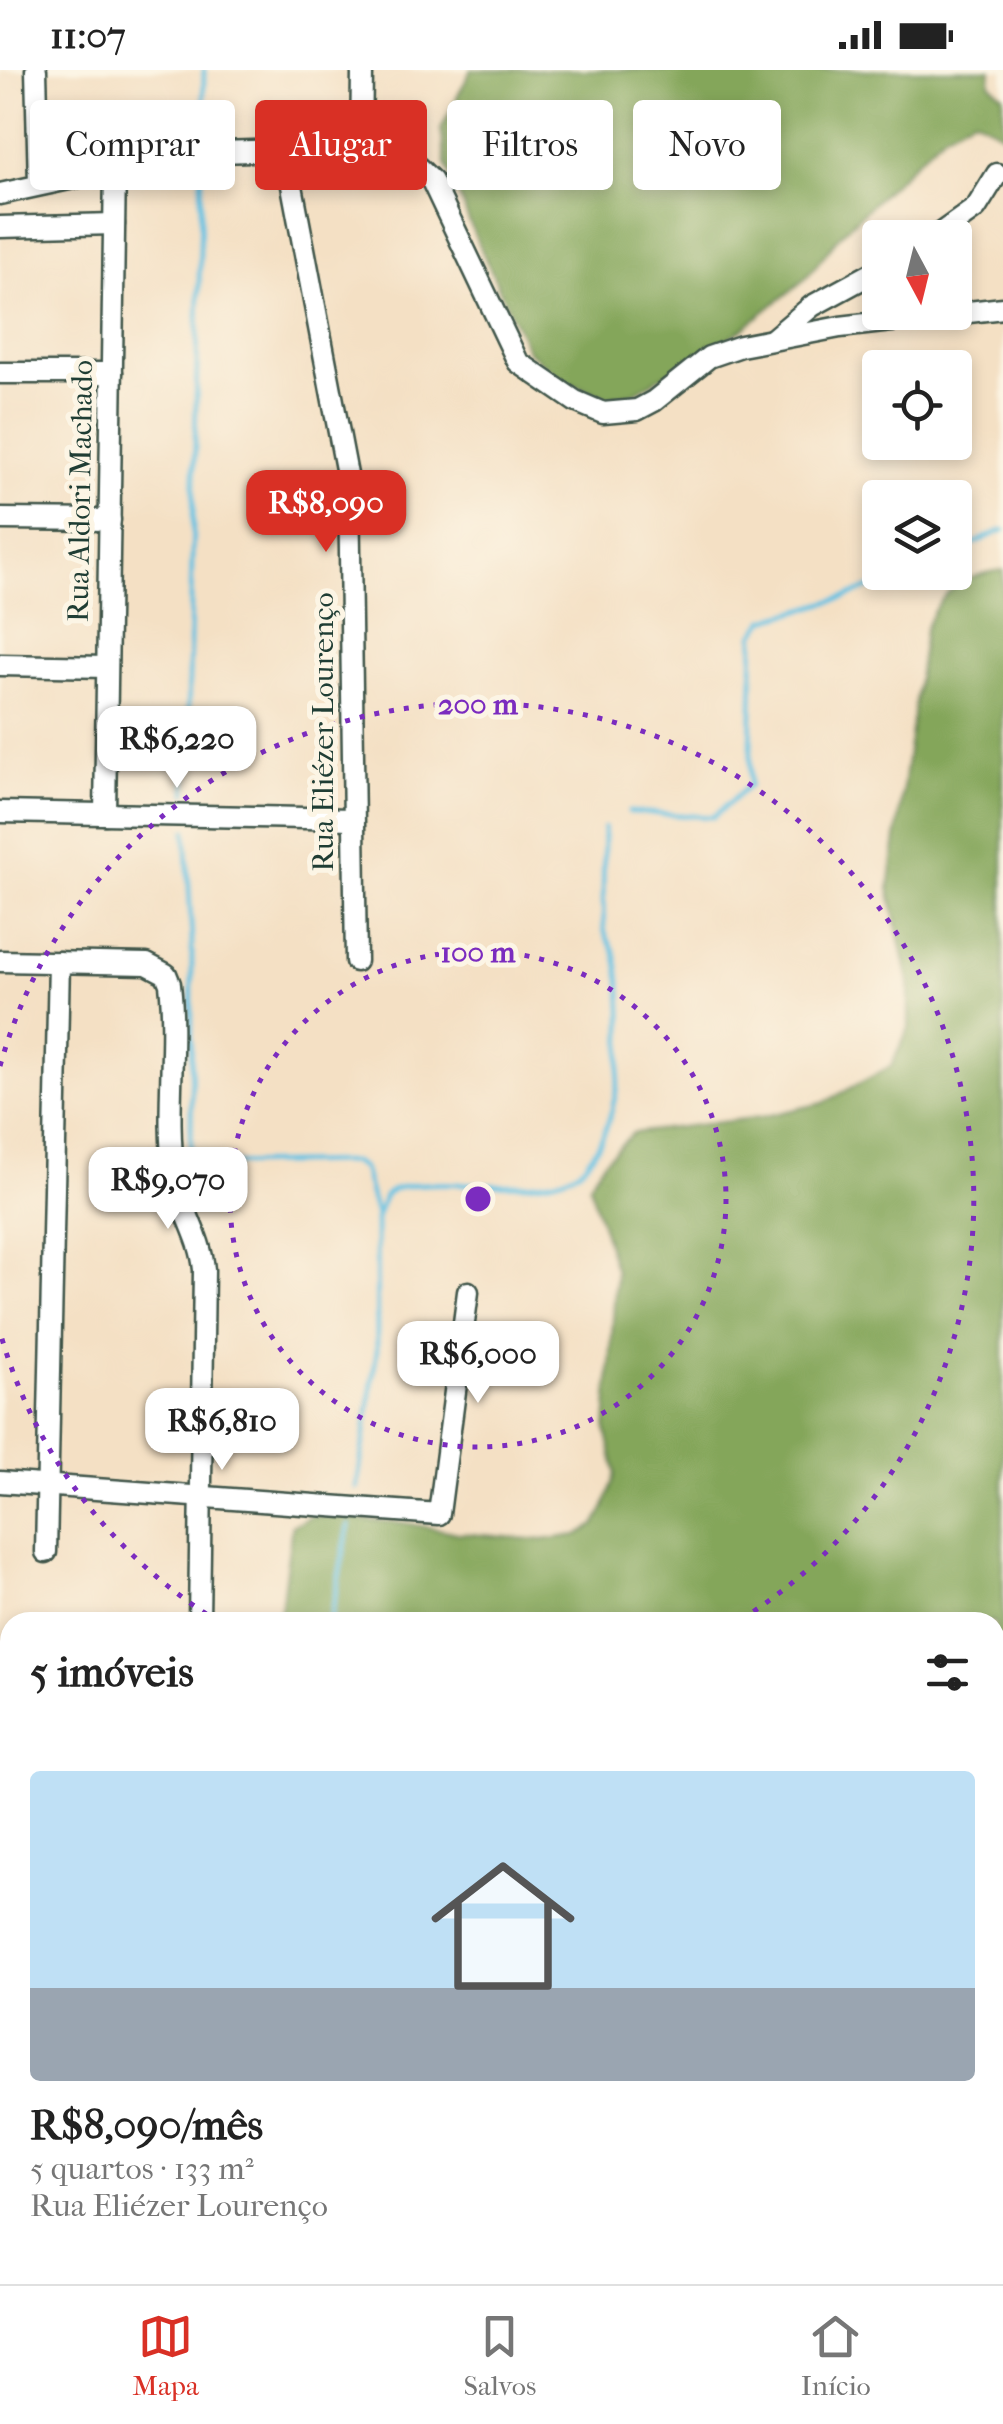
<!DOCTYPE html>
<html lang="pt">
<head>
<meta charset="utf-8">
<style>
  :root { --surface:#fff; --page:#f2f2f2; --text:#222; --muted:#767676; --line:#e0e0e0; --accent:#d93025 }
  body { margin:0; font-family:"IM FELL French Canon",serif; background:var(--page); color:var(--text); height:100vh; display:flex; flex-direction:column; font-size:38px; white-space:nowrap }
  * { box-sizing:border-box; margin:0 }
  p { font-size:32px; color:var(--muted) }
  .icon { flex:none; width:55px; height:55px; fill:none; stroke:currentColor; stroke-width:2; stroke-linecap:round; stroke-linejoin:round }
  .map { position:relative; flex:1; overflow:hidden }
  .side { position:absolute; left:0px; top:1542px; width:1005px; height:672px; display:flex; flex-direction:column; background:var(--surface); border-radius:30px 30px 0 0; box-shadow:0 5px 15px #0003 }
  .side>* { flex:none }
  .banner { position:absolute; left:30px; top:30px; width:945px; height:90px; display:flex; gap:20px }
  .needle { width:65px; rotate:173deg }
  .fabs { position:absolute; left:862px; top:150px; display:grid; gap:20px }
  .fabs a { display:grid; place-items:center; width:110px; height:110px; border-radius:10px; background:var(--surface); box-shadow:0 5px 15px #0003; font-size:50px }
  .price { position:absolute; translate:-50% -85px; padding:0 22px; border-radius:20px; background:#fff; color:#222; font-size:32px; line-height:65px; filter:drop-shadow(0 2px 5px #0008) }
  .price::after { content:''; position:absolute; left:50%; top:60px; width:30px; height:22px; margin-left:-15px; background:inherit; clip-path:polygon(0 0,100% 0,50% 100%) }
  .price.current { background:var(--accent); color:#fff }
  ul { padding:0; list-style:none }
  li { display:grid; align-content:center; gap:20px; height:530px; padding:0 30px }
  li span { display:grid; place-items:center; height:310px; border-radius:10px; color:#555 }
  li>.icon { margin-inline-start:auto }
  span .icon { width:180px; height:180px; fill:#fffc; stroke-width:1 }
  li b { font-size:42px }
  h2 { display:flex; justify-content:space-between; align-items:center; height:120px; padding:0 30px; font-size:42px }
  .pill { padding:0 35px; border-radius:10px; background:var(--surface); box-shadow:0 5px 15px #0003; font-size:35px; line-height:90px }
  .pill.current { background:var(--accent); color:#fff }
  .status { display:flex; justify-content:space-between; align-items:center; height:70px; padding:0 50px; background:var(--surface); direction:ltr }
  .status svg { height:28px; fill:currentColor }
  .menu { display:flex; justify-content:space-around; align-items:center; height:140px; border-top:2px solid var(--line); background:var(--surface); font-size:28px; color:var(--muted) }
  .menu a { display:grid; justify-items:center; gap:5px }
  .menu .current { color:var(--accent) }
  .map>svg:first-child { display:block }
</style>
</head>
<body>
<div class="status"><b>11:07</b><svg viewBox="0 0 49 12"><path d="M0 12V9h3v3zM5 12V6h3v6zM10 12V3h3v9zM15 12V0h3v12zM26 1h20v11H26zM47 4h2v5h-2z"/></svg></div>
<div class="map">
<svg width="1003" height="2214" viewBox="0 0 1003 2214">
  <rect width="100%" height="100%" fill="#fcf5e5"/>
  <filter id="ink" filterUnits="userSpaceOnUse"><feTurbulence type="fractalNoise" baseFrequency=".01" numOctaves="2"/><feDisplacementMap in="SourceGraphic" scale="20" xChannelSelector="R" yChannelSelector="G"/><feConvolveMatrix kernelMatrix="1 2 1 2 8 2 1 2 1" color-interpolation-filters="sRGB"/></filter>
  <filter id="wash" filterUnits="userSpaceOnUse"><feTurbulence type="fractalNoise" baseFrequency=".0048" numOctaves="4" result="noise"/><feDisplacementMap in="SourceGraphic" scale="40" xChannelSelector="R" yChannelSelector="G"/><feGaussianBlur stdDeviation="2.25" result="paint"/><feColorMatrix in="noise" values="0 0 0 0 0 0 0 0 0 0 0 0 0 0 0 0 0 1.4 0 .05"/><feComposite in="paint" operator="in"/></filter>
  <g filter="url(#wash)">
    <rect width="100%" height="100%" fill="#f4e0c4"/>
    <g fill="#84a65a" stroke="#527247" stroke-width="2.5">
      <path d="M 471,0 L 991,0 L 990,13 L 1003,25 L 1003,64 L 974,48 L 944,64 L 842,163 L 805,209 L 740,261 L 634,323 L 609,328 L 566,312 L 528,281 L 474,164 L 446,94 L 441,59 Z"/>
      <path d="M 1003,500 L 1003,2004 L 995,2006 L 995,1552 L 279,1552 L 292,1455 L 312,1446 L 406,1453 L 458,1463 L 542,1470 L 577,1465 L 595,1455 L 605,1437 L 616,1403 L 606,1359 L 616,1202 L 589,1114 L 604,1091 L 633,1063 L 761,1047 L 823,1033 L 891,996 L 909,958 L 909,912 L 889,818 L 925,560 C 939,522 963,505 1003,500 Z"/>
      <path d="M 836,2205 L 936,2205 L 920,2214 L 839,2214 Z"/>
    </g>
    <g fill="none" stroke-linecap="round" stroke-linejoin="round">
      <g stroke="#64c1e2" stroke-width="5">
        <path d="M 203,58 L 204,0"/>
        <path d="M 955,482 L 1003,460"/>
        <path d="M 186,723 L 202,100"/>
        <path d="M 629,742 L 713,747 L 750,715 L 754,565 L 765,550 L 846,527 L 911,502"/>
        <path d="M 186,761 L 192,871 L 191,1086 L 194,1100 L 203,1101 L 219,1094 L 353,1092 L 363,1098 L 376,1146 L 377,1280 L 357,1418"/>
        <path d="M 377,1146 C 379,1140 382,1129 386,1125 C 413,1096 551,1136 586,1093 C 625,1048 628,942 616,886 C 614,876 605,869 604,858 C 602,825 604,791 604,758"/>
        <path d="M 330,1552 L 349,1455"/>
        <path d="M 0,2083 L 10,2081"/>
      </g>
    </g>
  </g>
  <g filter="url(#ink)">
    <g fill="none" stroke-linecap="round" stroke-linejoin="round">
      <defs>
        <g id="minor">
          <path d="M 36,0 L 39,114"/>
          <path d="M 285,79 L 349,415 L 356,891"/>
          <path d="M 361,81 L 362,0"/>
          <path d="M 0,124 L 189,83 L 317,79 L 407,87 L 432,111 L 518,292 L 575,331 L 603,343 L 637,340 L 654,331 L 709,287 L 741,276 L 840,257 L 1003,238"/>
          <path d="M 0,157 L 114,154"/>
          <path d="M 934,168 L 976,138 L 997,104"/>
          <path d="M 773,269 L 812,236 L 880,199"/>
          <path d="M 0,303 L 112,303"/>
          <path d="M 0,449 L 110,450"/>
          <path d="M 0,595 L 107,597"/>
          <path d="M 0,742 L 353,749"/>
          <path d="M 105,744 L 115,98"/>
          <path d="M 0,891 L 147,894 L 166,904 L 170,914 C 177,977 165,1041 174,1103 C 179,1137 201,1165 204,1200 L 199,1552"/>
          <path d="M 0,1412 L 439,1444 L 468,1222"/>
          <path d="M 46,1482 L 59,892"/>
          <path d="M 0,2149 L 10,2145"/>
          <path d="M 451,2205 L 451,2214"/>
          <path d="M 794,2214 L 795,2205"/>
        </g>
      </defs>
      <use href="#minor" stroke="#3f554a" stroke-width="25"/>
      <path stroke="#3f554a" stroke-width="2.5" stroke-dasharray="8 8" stroke-linecap="butt" d="M 0,2185 L 9,2168"/>
      <use href="#minor" stroke="#fff" stroke-width="20"/>
    </g>
  </g>
  <g fill="none" stroke="#7b2cbf" stroke-width="5" stroke-dasharray="5 10">
    <circle cx="478" cy="1129" r="248"/>
    <path d="M219 1552A496 496 0 0 1 0 1262M0 996A496 496 0 1 1 737 1552"/>
  </g>
  <g text-anchor="middle" stroke-width="10" stroke-linejoin="round" paint-order="stroke">
    <g font-size="30" fill="#1f3d34" stroke="#fcf5e5">
      <text transform="translate(80 421) rotate(-89)" y="10">Rua Aldori Machado</text>
      <text transform="translate(323 662) rotate(-90)" y="10">Rua Eliézer Lourenço</text>
    </g>
  </g>
  <circle cx="478" cy="1129" r="15" fill="#7b2cbf" stroke="#fcf5e5" stroke-width="5"/>
  <g font-size="30" text-anchor="middle" font-weight="bold" fill="#7b2cbf" stroke="#fcf5e5" stroke-width="10" stroke-linejoin="round" paint-order="stroke">
    <text x="478" y="644">200 m</text>
    <text x="478" y="892">100 m</text>
  </g>
</svg>
<div class="fabs">
<a><svg class="needle" viewBox="-14 -14 28 28"><path d="M0-13l5 13h-10z" fill="#e53935"/><path d="M0 13l5-13h-10z" fill="#767676"/></svg></a>
<a><svg class="icon" aria-label="locate" viewBox="0 0 24 24"><circle cx="12" cy="12" r="6"/><path d="M12 2v4M12 18v4M2 12h4M18 12h4"/></svg></a>
<a><svg class="icon" aria-label="layers" viewBox="0 0 24 24"><path d="M12 4l9 5-9 5-9-5zM3 14l9 5 9-5"/></svg></a>
</div>
<b class="price current" style="left:326px;top:485px">R$8,090</b>
<b class="price" style="left:177px;top:721px">R$6,220</b>
<b class="price" style="left:168px;top:1162px">R$9,070</b>
<b class="price" style="left:478px;top:1336px">R$6,000</b>
<b class="price" style="left:222px;top:1403px">R$6,810</b>
<div class="banner">
<a class="pill">Comprar</a>
<a class="pill current">Alugar</a>
<a class="pill">Filtros</a>
<a class="pill">Novo</a>
</div>
<section class="side">
<h2>5 imóveis<svg class="icon" aria-label="filters" viewBox="0 0 24 24"><path d="M4 7h16M4 17h16"/><circle cx="9" cy="7" r="2"/><circle cx="15" cy="17" r="2"/></svg></h2>
<ul>
<li><span style="background:linear-gradient(#bfe0f5 70%,#9aa5b1 0)"><svg class="icon" aria-label="home" viewBox="0 0 24 24"><path d="M3 11l9-7 9 7M6 9v11h12V9"/></svg></span><div><b>R$8,090/mês</b><p>5 quartos · 133 m²</p><p>Rua Eliézer Lourenço</p></div></li>
</ul>
</section>
</div>
<nav class="menu">
<a class="current"><svg class="icon" aria-label="map" viewBox="0 0 24 24"><path d="M3 6l6-2 6 2 6-2v14l-6 2-6-2-6 2zM9 4v14M15 6v14"/></svg>Mapa</a>
<a><svg class="icon" aria-label="saved" viewBox="0 0 24 24"><path d="M7 4h10v16l-5-4-5 4z"/></svg>Salvos</a>
<a><svg class="icon" aria-label="home" viewBox="0 0 24 24"><path d="M3 11l9-7 9 7M6 9v11h12V9"/></svg>Início</a>
</nav>
</body>
</html>
